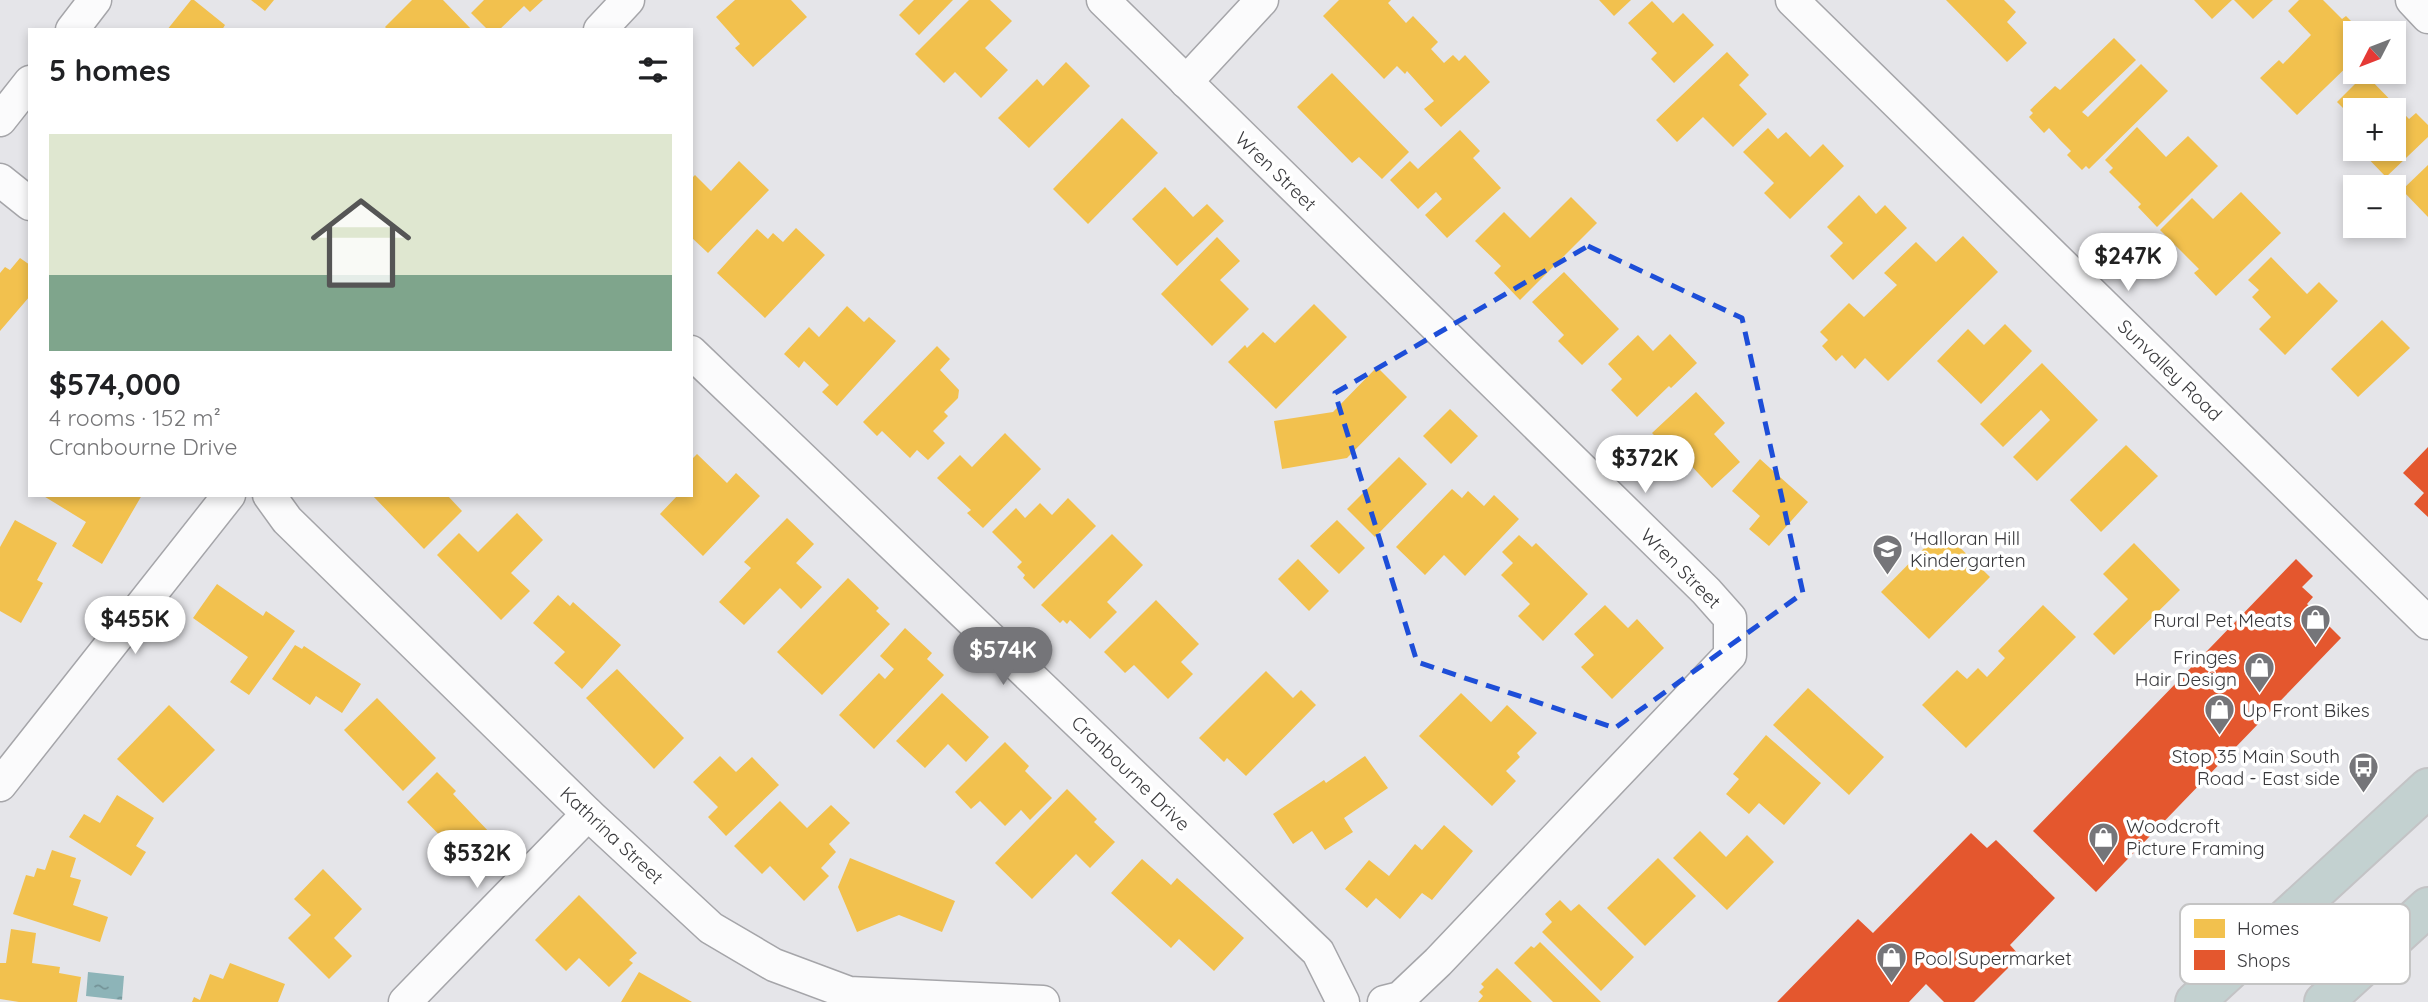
<!DOCTYPE html>
<html lang="en">
<head>
<meta charset="utf-8">
<style>
  :root { --surface:#fff; --page:#f6f6f6; --text:#202124; --muted:#757577; --accent:#757579 }
  body { margin:0; font-family:Quicksand,sans-serif; background:var(--page); color:var(--text); height:100vh; display:flex; flex-direction:column; font-size:26px; white-space:nowrap }
  * { box-sizing:border-box; margin:0 }
  p { font-size:23px; color:var(--muted) }
  .icon { flex:none; width:38px; height:38px; fill:none; stroke:currentColor; stroke-width:2; stroke-linecap:round; stroke-linejoin:round }
  .map { position:relative; flex:1; overflow:hidden }
  .side { position:absolute; left:28px; top:28px; width:665px; height:469px; display:flex; flex-direction:column; background:var(--surface); border-radius:0px; box-shadow:0 4px 10px #0003 }
  .side>* { flex:none }
  .needle { width:46px; rotate:228deg }
  .controls { position:absolute; left:2343px; top:21px; display:grid; gap:14px }
  .controls a { display:grid; place-items:center; width:63px; height:63px; border-radius:0px; background:var(--surface); box-shadow:0 4px 10px #0003; font-size:35px }
  .price { position:absolute; translate:-50% -60px; padding:0 16px; border-radius:24px; background:#fff; color:#222; font-size:23px; line-height:46px; filter:drop-shadow(0 2px 4px #0008) }
  .price::after { content:''; position:absolute; left:50%; top:42px; width:21px; height:16px; margin-left:-10px; background:inherit; clip-path:polygon(0 0,100% 0,50% 100%) }
  .price.on { background:var(--accent); color:#fff }
  ul { padding:0; list-style:none }
  li { display:grid; align-content:center; gap:14px; height:371px; padding:0 21px }
  li span { display:grid; place-items:center; height:217px; border-radius:0px; color:#555 }
  li>.icon { margin-inline-start:auto }
  span .icon { width:126px; height:126px; fill:#fffc; stroke-width:1 }
  li b { font-size:30px }
  h2 { display:flex; justify-content:space-between; align-items:center; height:84px; padding:0 21px; font-size:30px }
  .map>svg:first-child { display:block }
</style>
</head>
<body>
<div class="map">
<svg width="2428" height="1002" viewBox="0 0 2428 1002">
  <defs>
    <pattern id="water-ripples" width="26" height="14" patternUnits="userSpaceOnUse" patternTransform="scale(1.75)"><rect width="26" height="14" fill="#8db4b8"/><path d="M2 4q2-2 4 0t4 0M15 11q2-2 4 0t4 0" fill="none" stroke="#749397"/></pattern>
  </defs>
  <rect width="100%" height="100%" fill="#e5e5e9"/>
  <path fill="url(#water-ripples)" d="M 88,972 L 124,976 L 122,1000 L 86,996 Z"/>
  <g fill="#f2c14e">
    <path d="M 191,0 L 194,0 L 225,25 L 222,30 L 167,30 Z"/>
    <path d="M 251,0 L 274,0 L 265,11 Z"/>
    <path d="M 412,0 L 443,0 L 472,30 L 388,30 L 385,27 Z"/>
    <path d="M 484,0 L 543,0 L 530,12 L 524,6 L 499,30 L 488,30 L 471,13 Z"/>
    <path d="M 735,0 L 791,0 L 807,17 L 753,67 L 735,48 L 740,44 L 716,17 Z"/>
    <path d="M 914,0 L 953,0 L 919,35 L 899,15 Z"/>
    <path d="M 969,0 L 990,0 L 1012,21 L 985,48 L 1008,70 L 981,98 L 955,72 L 944,83 L 915,54 Z"/>
    <path d="M 1339,0 L 1391,0 L 1388,3 L 1406,23 L 1413,16 L 1438,42 L 1431,49 L 1444,63 L 1453,55 L 1459,61 L 1465,55 L 1490,82 L 1441,127 L 1424,109 L 1434,101 L 1407,71 L 1405,74 L 1397,66 L 1384,79 L 1323,16 Z"/>
    <path d="M 1599,0 L 1631,0 L 1614,16 Z"/>
    <path d="M 1946,0 L 2004,0 L 2016,12 L 2007,22 L 2027,43 L 2007,62 Z"/>
    <path d="M 2194,0 L 2232,0 L 2212,19 Z"/>
    <path d="M 2234,0 L 2273,0 L 2253,19 Z"/>
    <path d="M 2299,0 L 2323,0 L 2342,19 L 2346,16 L 2363,33 L 2356,33 L 2356,58 L 2297,115 L 2260,78 L 2279,60 L 2283,64 L 2311,35 L 2288,11 Z"/>
    <path d="M 1652,1 L 1673,23 L 1683,13 L 1714,45 L 1674,83 L 1651,59 L 1657,53 L 1628,23 Z"/>
    <path d="M 2114,38 L 2136,60 L 2082,112 L 2088,117 L 2141,64 L 2168,91 L 2089,169 L 2086,166 L 2082,170 L 2067,155 L 2071,151 L 2060,140 L 2049,128 L 2044,133 L 2029,117 L 2033,113 L 2030,110 L 2055,86 L 2060,90 Z"/>
    <path d="M 1727,52 L 1749,75 L 1739,85 L 1767,114 L 1733,147 L 1703,117 L 1677,142 L 1656,120 Z"/>
    <path d="M 1066,62 L 1090,86 L 1029,148 L 998,118 L 1037,79 L 1043,86 Z"/>
    <path d="M 1332,73 L 1409,152 L 1382,179 L 1359,157 L 1352,163 L 1297,107 Z"/>
    <path d="M 2365,74 L 2409,119 L 2416,113 L 2428,125 L 2428,137 L 2386,177 L 2359,149 L 2394,149 L 2394,110 L 2356,110 L 2356,121 L 2337,102 Z"/>
    <path d="M 1122,118 L 1158,153 L 1088,224 L 1053,189 Z"/>
    <path d="M 2137,127 L 2166,157 L 2188,136 L 2218,166 L 2157,227 L 2138,207 L 2141,204 L 2109,172 L 2113,168 L 2105,160 Z"/>
    <path d="M 1768,128 L 1778,139 L 1786,132 L 1810,157 L 1823,144 L 1844,166 L 1790,219 L 1764,193 L 1774,183 L 1743,152 Z"/>
    <path d="M 1460,130 L 1480,151 L 1473,158 L 1501,188 L 1447,238 L 1425,215 L 1442,199 L 1436,192 L 1418,209 L 1390,180 L 1410,161 L 1418,169 Z"/>
    <path d="M 739,161 L 769,190 L 708,253 L 691,237 L 691,179 L 695,175 L 711,191 Z"/>
    <path d="M 2428,165 L 2428,217 L 2402,190 Z"/>
    <path d="M 1165,187 L 1193,217 L 1207,204 L 1224,221 L 1177,266 L 1132,219 Z"/>
    <path d="M 2241,192 L 2281,233 L 2216,296 L 2194,273 L 2199,269 L 2160,230 L 2192,198 L 2213,219 Z"/>
    <path d="M 1859,195 L 1876,214 L 1885,205 L 1907,228 L 1853,280 L 1830,256 L 1843,243 L 1827,227 Z"/>
    <path d="M 1571,197 L 1597,223 L 1520,300 L 1494,273 L 1501,266 L 1475,241 L 1504,212 L 1530,238 Z"/>
    <path d="M 796,228 L 825,255 L 765,318 L 717,273 L 757,229 L 768,239 L 773,233 L 783,242 Z"/>
    <path d="M 1963,236 L 1998,272 L 1888,381 L 1865,358 L 1855,369 L 1842,355 L 1836,361 L 1822,346 L 1828,340 L 1820,332 L 1849,303 L 1864,317 L 1897,285 L 1884,273 L 1916,242 L 1936,262 Z"/>
    <path d="M 1217,237 L 1240,261 L 1220,280 L 1249,309 L 1212,346 L 1161,294 Z"/>
    <path d="M 2271,257 L 2307,294 L 2319,282 L 2338,301 L 2285,355 L 2259,329 L 2271,317 L 2252,297 L 2259,290 L 2248,280 Z"/>
    <path d="M 20,258 L 30,265 L 30,296 L 0,331 L 0,273 L 5,267 L 10,270 Z"/>
    <path d="M 1564,272 L 1619,329 L 1582,365 L 1558,341 L 1564,335 L 1532,302 Z"/>
    <path d="M 1314,304 L 1347,337 L 1276,409 L 1228,362 L 1245,345 L 1247,348 L 1263,332 L 1275,343 Z"/>
    <path d="M 847,306 L 864,322 L 869,317 L 896,341 L 837,406 L 822,392 L 829,385 L 804,361 L 799,368 L 784,354 L 809,327 L 819,337 Z"/>
    <path d="M 2382,320 L 2410,348 L 2358,397 L 2331,369 Z"/>
    <path d="M 2005,324 L 2032,351 L 1981,404 L 1937,361 L 1968,329 L 1984,345 Z"/>
    <path d="M 1670,334 L 1697,363 L 1671,388 L 1669,386 L 1637,417 L 1611,390 L 1622,379 L 1608,364 L 1638,335 L 1653,351 Z"/>
    <path d="M 937,346 L 950,359 L 940,370 L 959,390 L 958,398 L 944,412 L 948,416 L 933,431 L 945,443 L 928,460 L 917,450 L 910,458 L 882,431 L 877,436 L 863,422 Z"/>
    <path d="M 2042,363 L 2098,420 L 2037,481 L 2013,457 L 2050,420 L 2041,410 L 2003,447 L 1980,424 Z"/>
    <path d="M 1377,367 L 1407,397 L 1347,458 L 1282,469 L 1274,421 L 1333,412 Z"/>
    <path d="M 1696,392 L 1725,423 L 1714,434 L 1740,462 L 1712,488 L 1672,445 L 1667,449 L 1652,433 Z"/>
    <path d="M 1450,409 L 1478,436 L 1451,464 L 1423,436 Z"/>
    <path d="M 1005,433 L 1041,469 L 983,528 L 967,513 L 971,510 L 937,478 L 960,455 L 972,467 Z"/>
    <path d="M 2126,445 L 2158,476 L 2101,532 L 2070,500 Z"/>
    <path d="M 697,454 L 727,483 L 736,473 L 760,496 L 703,556 L 660,514 L 678,495 L 691,495 L 691,460 Z"/>
    <path d="M 1399,457 L 1427,484 L 1375,537 L 1347,509 Z"/>
    <path d="M 1760,459 L 1808,502 L 1769,546 L 1749,529 L 1760,516 L 1732,491 Z"/>
    <path d="M 1452,489 L 1462,498 L 1468,491 L 1484,506 L 1494,495 L 1519,519 L 1465,576 L 1444,555 L 1425,575 L 1396,547 Z"/>
    <path d="M 42,495 L 142,495 L 102,564 L 72,546 L 86,522 Z"/>
    <path d="M 372,495 L 447,495 L 462,511 L 424,549 Z"/>
    <path d="M 1068,498 L 1096,526 L 1034,589 L 1023,578 L 1025,575 L 1017,567 L 1022,562 L 992,532 L 1016,508 L 1025,518 L 1040,503 L 1052,515 Z"/>
    <path d="M 517,513 L 543,540 L 511,573 L 530,591 L 501,620 L 437,555 L 459,533 L 478,552 Z"/>
    <path d="M 787,518 L 814,544 L 796,563 L 822,587 L 801,609 L 780,588 L 744,625 L 719,602 L 751,568 L 744,562 Z"/>
    <path d="M 15,520 L 57,543 L 37,580 L 43,583 L 21,623 L 0,611 L 0,547 Z"/>
    <path d="M 1337,520 L 1365,548 L 1339,574 L 1310,546 Z"/>
    <path d="M 1942,530 L 1990,577 L 1929,639 L 1881,592 Z"/>
    <path d="M 1112,534 L 1143,565 L 1107,602 L 1117,612 L 1090,639 L 1070,620 L 1067,624 L 1063,620 L 1060,623 L 1041,605 Z"/>
    <path d="M 1519,535 L 1532,547 L 1536,543 L 1588,594 L 1543,641 L 1518,616 L 1530,604 L 1501,575 L 1513,563 L 1502,552 Z"/>
    <path d="M 2134,543 L 2180,590 L 2114,655 L 2093,634 L 2128,599 L 2103,574 Z"/>
    <path d="M 1298,559 L 1329,591 L 1309,611 L 1278,579 Z"/>
    <path d="M 848,578 L 879,608 L 876,611 L 890,624 L 822,695 L 777,652 Z"/>
    <path d="M 217,584 L 263,616 L 266,611 L 295,631 L 249,695 L 230,682 L 248,657 L 193,618 Z"/>
    <path d="M 558,595 L 570,606 L 573,602 L 621,645 L 582,689 L 554,663 L 565,652 L 533,623 Z"/>
    <path d="M 1156,600 L 1199,644 L 1181,662 L 1193,674 L 1168,699 L 1134,665 L 1125,673 L 1104,652 Z"/>
    <path d="M 1605,605 L 1628,628 L 1637,619 L 1664,648 L 1612,699 L 1581,667 L 1594,655 L 1574,634 Z"/>
    <path d="M 2043,605 L 2076,637 L 1966,748 L 1922,705 L 1957,670 L 1967,679 L 1978,668 L 1987,677 L 2005,658 L 1998,651 Z"/>
    <path d="M 905,628 L 932,653 L 927,659 L 944,675 L 874,749 L 839,715 L 879,673 L 885,679 L 894,669 L 880,656 Z"/>
    <path d="M 295,645 L 302,649 L 304,646 L 361,684 L 342,713 L 316,696 L 310,705 L 272,679 Z"/>
    <path d="M 617,669 L 684,738 L 654,769 L 586,698 Z"/>
    <path d="M 1266,671 L 1293,698 L 1301,690 L 1316,705 L 1246,776 L 1227,758 L 1224,762 L 1199,738 Z"/>
    <path d="M 1808,688 L 1884,757 L 1849,795 L 1773,725 Z"/>
    <path d="M 942,693 L 989,737 L 966,762 L 948,744 L 925,768 L 896,741 Z"/>
    <path d="M 1461,693 L 1491,722 L 1507,705 L 1537,733 L 1517,753 L 1520,757 L 1506,771 L 1516,781 L 1492,806 L 1419,736 Z"/>
    <path d="M 377,698 L 436,758 L 403,791 L 344,730 Z"/>
    <path d="M 169,705 L 215,750 L 163,803 L 117,759 Z"/>
    <path d="M 1766,735 L 1821,783 L 1784,825 L 1759,803 L 1749,814 L 1726,794 L 1739,779 L 1733,774 Z"/>
    <path d="M 1005,742 L 1029,766 L 1025,771 L 1052,798 L 1030,820 L 1021,810 L 1005,826 L 980,801 L 971,809 L 955,792 Z"/>
    <path d="M 720,756 L 736,772 L 752,757 L 779,785 L 726,836 L 708,817 L 718,807 L 693,782 Z"/>
    <path d="M 1365,756 L 1388,788 L 1344,818 L 1353,832 L 1325,850 L 1312,831 L 1293,844 L 1273,814 L 1324,780 L 1326,783 Z"/>
    <path d="M 437,772 L 456,791 L 453,794 L 491,834 L 464,860 L 407,802 Z"/>
    <path d="M 1067,789 L 1097,819 L 1094,822 L 1115,842 L 1090,868 L 1076,854 L 1032,899 L 995,863 Z"/>
    <path d="M 117,795 L 154,818 L 136,846 L 146,852 L 131,876 L 69,837 L 84,814 L 100,823 Z"/>
    <path d="M 780,801 L 807,828 L 831,805 L 850,823 L 829,844 L 836,852 L 821,868 L 829,876 L 804,901 L 770,866 L 762,874 L 734,846 Z"/>
    <path d="M 1444,825 L 1473,851 L 1432,900 L 1422,893 L 1400,919 L 1376,898 L 1367,908 L 1345,889 L 1369,860 L 1389,876 L 1415,844 L 1422,850 Z"/>
    <path d="M 1700,831 L 1726,857 L 1747,835 L 1774,862 L 1727,910 L 1673,858 Z"/>
    <path d="M 52,850 L 76,858 L 70,877 L 81,880 L 73,905 L 108,917 L 100,942 L 13,914 L 26,875 L 34,877 L 37,868 L 45,870 Z"/>
    <path d="M 850,858 L 955,901 L 942,932 L 899,915 L 857,932 L 838,887 Z"/>
    <path d="M 1658,858 L 1696,896 L 1645,946 L 1607,908 Z"/>
    <path d="M 1142,859 L 1171,885 L 1177,878 L 1244,938 L 1214,971 L 1179,939 L 1171,948 L 1111,893 Z"/>
    <path d="M 323,869 L 362,909 L 334,938 L 352,956 L 329,979 L 288,938 L 311,915 L 294,899 Z"/>
    <path d="M 579,895 L 637,953 L 629,960 L 633,963 L 609,987 L 579,958 L 566,971 L 535,940 Z"/>
    <path d="M 1560,900 L 1571,911 L 1579,904 L 1634,957 L 1601,991 L 1542,932 L 1552,922 L 1545,914 Z"/>
    <path d="M 11,929 L 36,933 L 32,963 L 60,967 L 59,973 L 81,977 L 77,1002 L 19,1002 L 0,999 L 0,963 L 6,963 Z"/>
    <path d="M 1540,942 L 1601,1002 L 1553,1002 L 1514,963 L 1531,946 L 1534,948 Z"/>
    <path d="M 230,963 L 285,984 L 278,1002 L 192,1002 L 194,997 L 200,1000 L 210,974 L 223,979 Z"/>
    <path d="M 1497,968 L 1532,1002 L 1478,1002 L 1483,996 L 1479,992 L 1484,987 L 1481,984 Z"/>
    <path d="M 639,972 L 692,1002 L 621,1002 Z"/>
  </g>
  <g fill="#e4572e">
    <path d="M 2428,447 L 2428,517 L 2414,504 L 2424,493 L 2403,473 Z"/>
    <path d="M 2296,559 L 2313,576 L 2302,587 L 2313,597 L 2307,604 L 2341,638 L 2096,892 L 2033,831 Z"/>
    <path d="M 1971,833 L 1987,848 L 1996,840 L 2055,898 L 2010,945 L 2020,956 L 1974,1002 L 1944,1002 L 1926,984 L 1909,1002 L 1777,1002 L 1858,919 L 1873,933 Z"/>
  </g>
  <g fill="none" stroke-linecap="round" stroke-linejoin="round">
    <defs>
      <g id="street">
        <path d="M 1103,0 L 1706,591 L 1730,618 L 1730,655 L 1438,962 L 1400,998 L 1384,1002"/>
        <path d="M 1792,0 L 2428,623"/>
        <path d="M 2412,0 L 2428,17"/>
        <path d="M 72,30 L 95,0"/>
        <path d="M 600,30 L 628,0"/>
        <path d="M 1186,82 L 1262,0"/>
        <path d="M 0,120 L 30,82"/>
        <path d="M 0,180 L 30,204"/>
        <path d="M 691,352 L 1318,952 L 1343,1002"/>
        <path d="M 269,495 L 287,520 L 588,814 L 711,928 L 774,965 L 849,993 L 1043,1002"/>
        <path d="M 0,785 L 229,495"/>
        <path d="M 405,1002 L 588,814"/>
      </g>
      <g id="highway">
        <path d="M 2195,1002 L 2428,788"/>
        <path d="M 2324,1002 L 2428,907"/>
      </g>
    </defs>
    <use href="#street" stroke="#a5a5a9" stroke-width="35"/>
    <use href="#highway" stroke="#c3c3c5" stroke-width="42"/>
    <use href="#street" stroke="#fbfbfc" stroke-width="32"/>
    <use href="#highway" stroke="#c3d1d0" stroke-width="38"/>
  </g>
  <path fill="none" stroke="#1d4ed8" stroke-width="5" stroke-dasharray="14 9" stroke-linejoin="round" d="M 1588,246 L 1742,318 L 1803,593 L 1615,728 L 1417,662 L 1335,393 Z"/>
  <defs>
    <symbol id="school-pin" viewBox="-11 -11 22 30"><path d="M0 17L-7.5 6A9.5 9.5 0 1 1 7.5 6Z" fill="#757579" stroke="#fff"/><path d="M0-5L7-2L0 1L-7-2ZM-4 1L0 2.5L4 1V4Q0 6-4 4Z" fill="#fff"/></symbol>
    <symbol id="shop-pin" viewBox="-11 -11 22 30"><path d="M0 17L-7.5 6A9.5 9.5 0 1 1 7.5 6Z" fill="#757579" stroke="#fff"/><path d="M-5-2.5h2.3a2.7 3.5 0 0 1 5.4 0H5L5.5 6h-11ZM-1.5-2.5h3a1.5 2.3 0 0 0-3 0Z" fill="#fff"/></symbol>
    <symbol id="bus-pin" viewBox="-11 -11 22 30"><path d="M0 17L-7.5 6A9.5 9.5 0 1 1 7.5 6Z" fill="#757579" stroke="#fff"/><path d="M-5-6H5V4H4V6H2V4H-2V6H-4V4H-5ZM-3.5-4V0h7V-4ZM-3.5 1.2v1.5H-2V1.2ZM2 1.2v1.5H3.5V1.2Z" fill="#fff"/></symbol>
  </defs>
  <g fill-rule="evenodd">
    <use href="#school-pin" x="1870" y="532" width="35" height="47"/>
    <use href="#shop-pin" x="2298" y="602" width="35" height="47"/>
    <use href="#shop-pin" x="2242" y="650" width="35" height="47"/>
    <use href="#shop-pin" x="2202" y="692" width="35" height="47"/>
    <use href="#bus-pin" x="2346" y="750" width="35" height="47"/>
    <use href="#shop-pin" x="2086" y="820" width="35" height="47"/>
    <use href="#shop-pin" x="1874" y="940" width="35" height="47"/>
  </g>
  <g text-anchor="middle" stroke-width="7" stroke-linejoin="round" paint-order="stroke">
    <g font-size="19" fill="#39393c" stroke="#fff">
      <text transform="translate(1276 171) rotate(44)" y="7">Wren Street</text>
      <text transform="translate(2170 370) rotate(44)" y="7">Sunvalley Road</text>
      <text transform="translate(1681 568) rotate(45)" y="7">Wren Street</text>
      <text transform="translate(1131 773) rotate(44)" y="7">Cranbourne Drive</text>
      <text transform="translate(612 835) rotate(43)" y="7">Kathrina Street</text>
    </g>
    <g font-size="19" fill="#39393c" stroke="#fff" text-anchor="start">
      <text x="1910" y="545">'Halloran Hill<tspan x="1910" dy="22">Kindergarten</tspan></text>
      <text x="2292" y="627" text-anchor="end">Rural Pet Meats</text>
      <text x="2237" y="664" text-anchor="end">Fringes<tspan x="2237" dy="22">Hair Design</tspan></text>
      <text x="2242" y="717">Up Front Bikes</text>
      <text x="2340" y="763" text-anchor="end">Stop 35 Main South<tspan x="2340" dy="22">Road - East side</tspan></text>
      <text x="2126" y="833">Woodcroft<tspan x="2126" dy="22">Picture Framing</tspan></text>
      <text x="1914" y="965">Pool Supermarket</text>
    </g>
  </g>
  <rect x="2180" y="904" width="230" height="80" rx="10" fill="#fff" stroke="#c4c4c4" stroke-width="2"/>
  <rect x="2194" y="919" width="31" height="19" fill="#f2c14e"/>
  <rect x="2194" y="950" width="31" height="20" fill="#e4572e"/>
  <g font-size="19" fill="#39393c">
    <text x="2237" y="935">Homes</text>
    <text x="2237" y="967">Shops</text>
  </g>
</svg>
<div class="controls">
<a><svg class="needle" viewBox="-14 -14 28 28"><path d="M0-13l5 13h-10z" fill="#e53935"/><path d="M0 13l5-13h-10z" fill="#757577"/></svg></a>
<a>+</a>
<a>−</a>
</div>
<b class="price" style="left:2128px;top:293px">$247K</b>
<b class="price" style="left:1645px;top:495px">$372K</b>
<b class="price" style="left:135px;top:656px">$455K</b>
<b class="price on" style="left:1003px;top:687px">$574K</b>
<b class="price" style="left:477px;top:890px">$532K</b>
<section class="side">
<h2>5 homes<svg class="icon" aria-label="filters" viewBox="0 0 24 24"><path d="M4 7h16M4 17h16"/><circle cx="9" cy="7" r="2"/><circle cx="15" cy="17" r="2"/></svg></h2>
<ul>
<li><span style="background:linear-gradient(#dfe7d0 65%,#7fa58c 0)"><svg class="icon" aria-label="home" viewBox="0 0 24 24"><path d="M3 11l9-7 9 7M6 9v11h12V9"/></svg></span><div><b>$574,000</b><p>4 rooms · 152 m²</p><p>Cranbourne Drive</p></div></li>
</ul>
</section>
</div>
</body>
</html>
